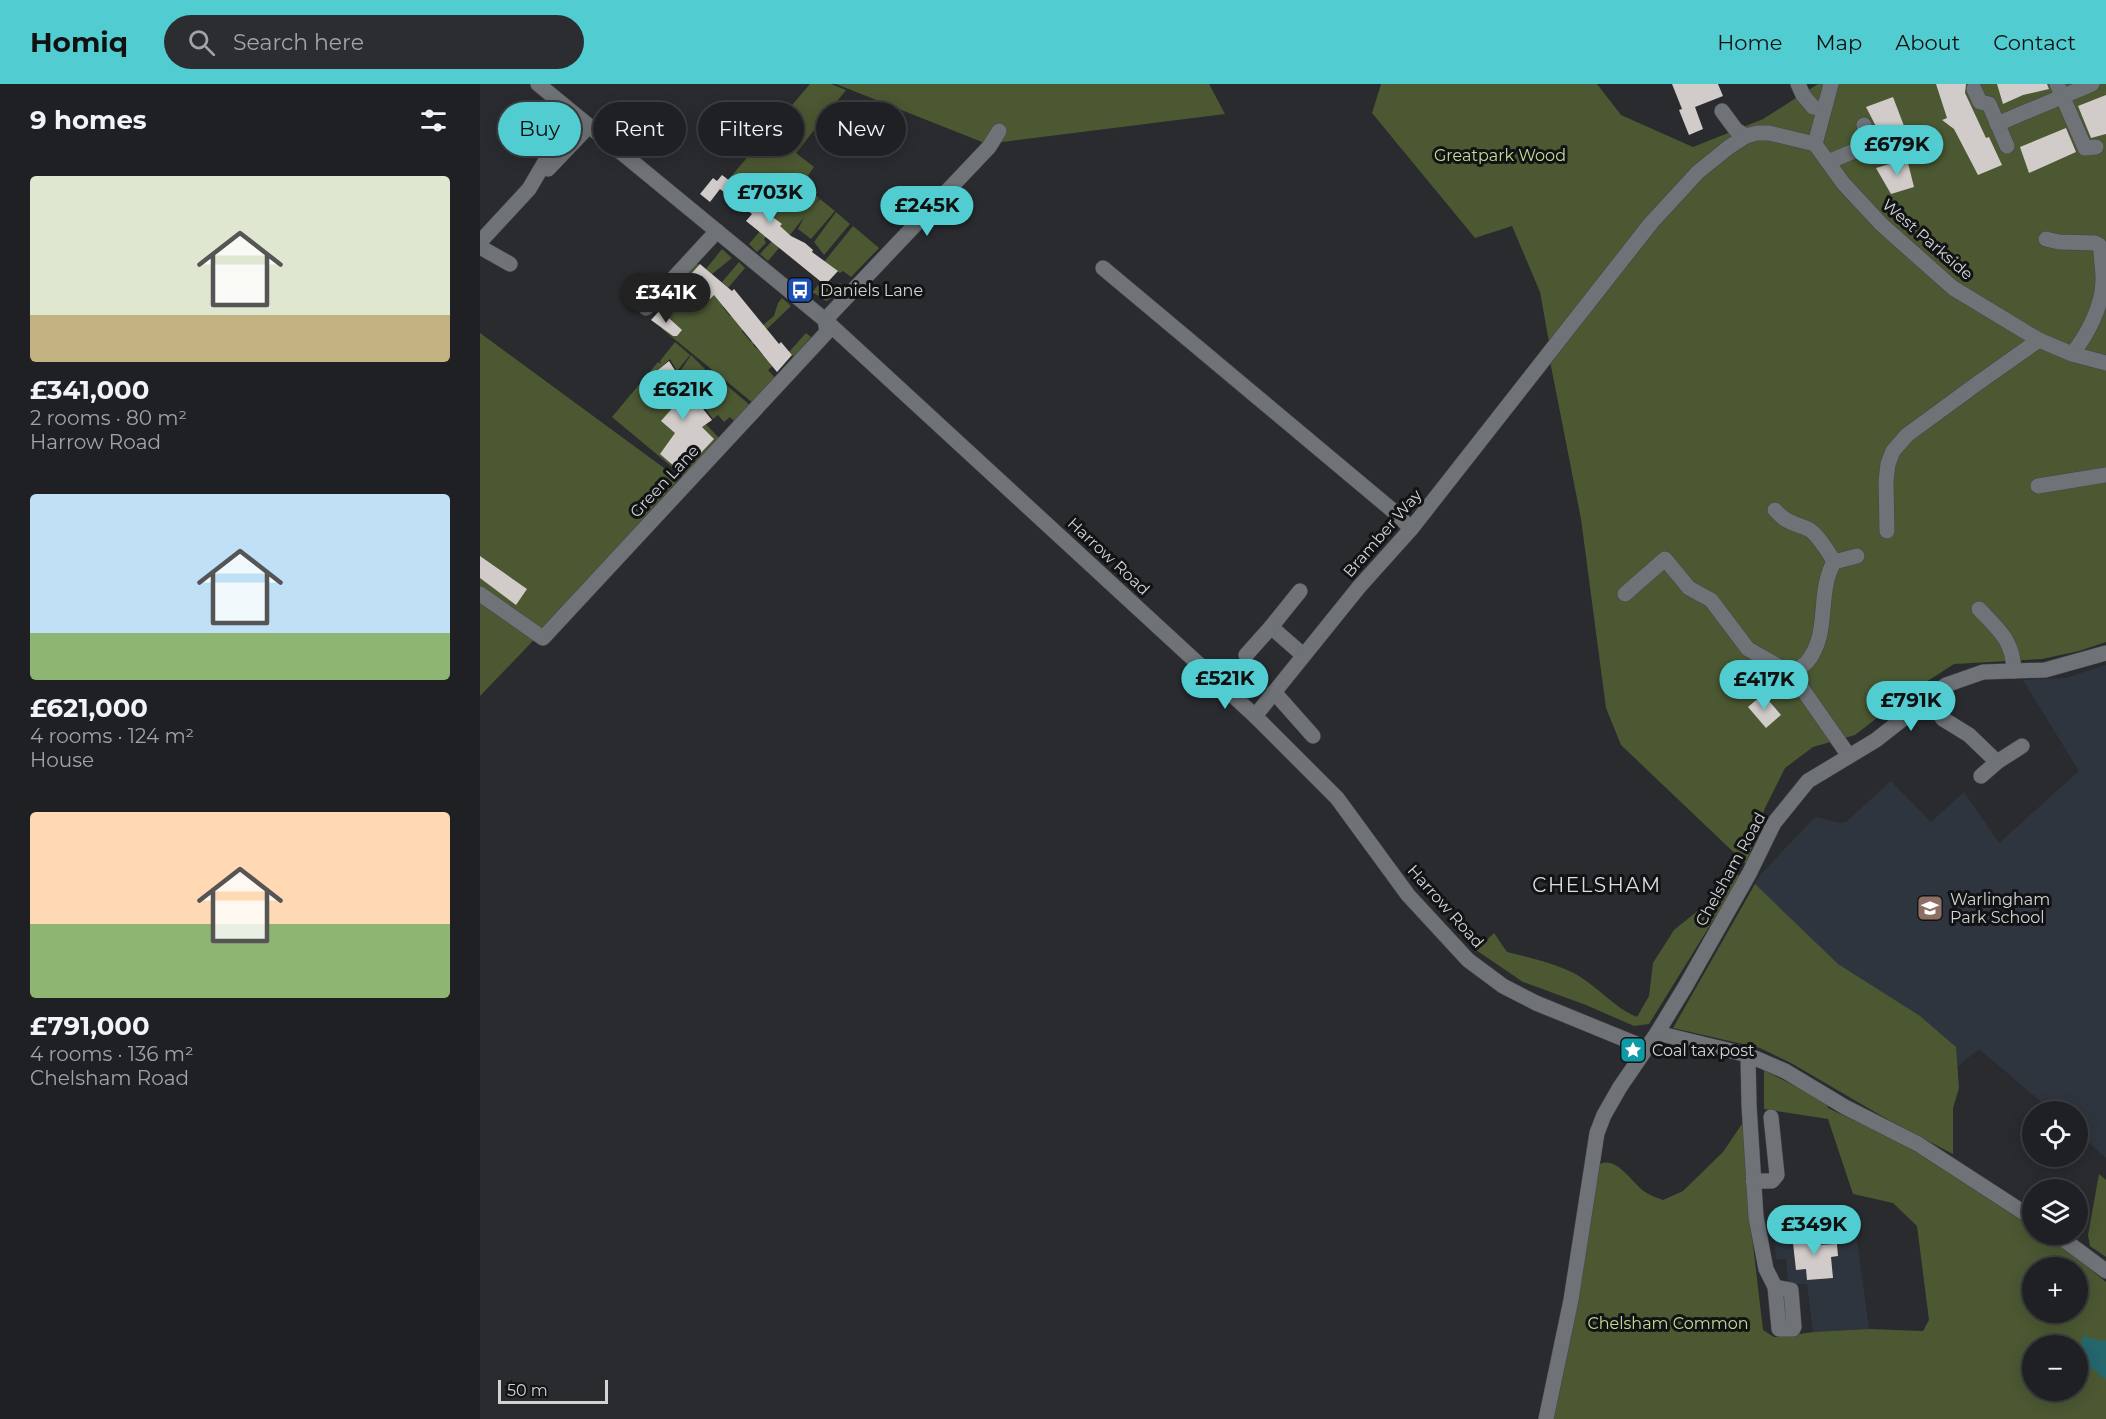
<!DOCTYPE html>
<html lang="en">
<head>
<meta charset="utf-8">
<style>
  :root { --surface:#1f2023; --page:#2c2d30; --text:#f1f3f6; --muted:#a1a3a6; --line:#3c3e41; --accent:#51ccd1 }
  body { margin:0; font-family:Montserrat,sans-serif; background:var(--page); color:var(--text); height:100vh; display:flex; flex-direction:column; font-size:22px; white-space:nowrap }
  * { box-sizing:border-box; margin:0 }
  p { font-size:20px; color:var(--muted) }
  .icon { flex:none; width:33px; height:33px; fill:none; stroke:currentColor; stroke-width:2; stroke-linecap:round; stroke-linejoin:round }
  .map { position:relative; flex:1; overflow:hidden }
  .details { display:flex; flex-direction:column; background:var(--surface); width:480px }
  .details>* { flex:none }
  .hud { position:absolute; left:18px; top:18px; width:570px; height:54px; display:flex; gap:12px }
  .buttons { position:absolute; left:1542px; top:1017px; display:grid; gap:12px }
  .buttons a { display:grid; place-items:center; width:66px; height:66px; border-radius:50%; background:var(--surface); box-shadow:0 3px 15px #0003,0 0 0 2px var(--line); font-size:30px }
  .scale { position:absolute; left:18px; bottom:15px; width:110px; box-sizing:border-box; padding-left:6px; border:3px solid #d1d3d5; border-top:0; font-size:16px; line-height:21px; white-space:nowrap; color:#d1d3d5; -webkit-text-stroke:4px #121315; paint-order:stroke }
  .price { position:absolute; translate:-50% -51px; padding:0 14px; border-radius:21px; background:var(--accent); color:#111; font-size:20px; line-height:39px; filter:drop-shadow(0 2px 3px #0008) }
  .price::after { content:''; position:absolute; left:50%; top:36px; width:18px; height:14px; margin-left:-9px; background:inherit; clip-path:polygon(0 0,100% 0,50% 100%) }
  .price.on { background:#222; color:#fff }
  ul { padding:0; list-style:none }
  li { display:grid; align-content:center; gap:12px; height:318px; padding:0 30px }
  li span { display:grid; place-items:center; height:186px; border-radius:6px; color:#555 }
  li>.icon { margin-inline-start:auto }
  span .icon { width:108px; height:108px; fill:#fffc; stroke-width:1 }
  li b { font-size:26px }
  h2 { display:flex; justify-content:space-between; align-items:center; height:72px; padding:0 30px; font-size:26px }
  .pill { padding:0 21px; border-radius:27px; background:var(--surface); box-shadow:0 3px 15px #0003,0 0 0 2px var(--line); font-size:21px; line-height:54px }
  .pill.on { background:var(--accent); color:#111 }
  header { display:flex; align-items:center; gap:36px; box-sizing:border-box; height:84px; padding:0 30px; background:var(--accent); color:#111 }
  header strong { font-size:28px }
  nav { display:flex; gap:33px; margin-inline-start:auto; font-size:21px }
  .search { width:420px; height:54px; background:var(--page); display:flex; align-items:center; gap:15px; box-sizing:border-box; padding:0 21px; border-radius:33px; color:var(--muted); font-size:22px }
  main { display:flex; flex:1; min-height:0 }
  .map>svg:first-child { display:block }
</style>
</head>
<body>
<header>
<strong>Homiq</strong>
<div class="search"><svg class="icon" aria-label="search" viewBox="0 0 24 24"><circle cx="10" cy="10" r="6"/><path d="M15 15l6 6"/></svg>Search here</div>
<nav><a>Home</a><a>Map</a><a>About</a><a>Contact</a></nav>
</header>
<main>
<section class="details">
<h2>9 homes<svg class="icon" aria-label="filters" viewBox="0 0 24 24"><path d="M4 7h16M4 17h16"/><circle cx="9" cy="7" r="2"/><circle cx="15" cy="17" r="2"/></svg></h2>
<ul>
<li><span style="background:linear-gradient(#dfe7d0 75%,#c2b280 0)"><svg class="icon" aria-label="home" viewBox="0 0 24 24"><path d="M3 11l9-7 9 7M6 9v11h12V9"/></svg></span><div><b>£341,000</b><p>2 rooms · 80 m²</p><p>Harrow Road</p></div></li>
<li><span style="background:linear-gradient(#bfe0f5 75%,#8fb573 0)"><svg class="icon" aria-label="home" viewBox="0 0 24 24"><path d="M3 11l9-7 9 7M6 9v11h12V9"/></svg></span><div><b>£621,000</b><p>4 rooms · 124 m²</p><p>House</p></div></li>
<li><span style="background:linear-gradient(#ffd9b3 60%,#8fb573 0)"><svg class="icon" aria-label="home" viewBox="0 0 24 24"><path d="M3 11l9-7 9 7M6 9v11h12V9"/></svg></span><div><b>£791,000</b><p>4 rooms · 136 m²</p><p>Chelsham Road</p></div></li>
</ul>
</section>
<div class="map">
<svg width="1626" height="1335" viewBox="0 0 1626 1335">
  <rect width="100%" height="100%" fill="#292b2f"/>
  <g fill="#2f353e">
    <path d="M 1626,581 L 1626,1074 L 1598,1049 L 1598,1028 L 1572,1027 L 1499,965 L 1441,1012 L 1271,817 L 1275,800 L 1281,790 L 1335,733 L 1362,739 L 1366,738 L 1411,697 L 1451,738 L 1484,708 L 1519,759 L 1599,687 L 1543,596 L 1585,594 Z"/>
    <path d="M 1375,1142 L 1389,1245 L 1333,1248 L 1327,1200 L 1313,1200 L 1308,1197 L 1306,1175 L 1296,1175 L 1294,1151 Z"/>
  </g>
  <g fill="#4c5832" fill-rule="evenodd">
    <path d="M 330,0 L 351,0 L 366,6 L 316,69 L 334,83 L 322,100 L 339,114 L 336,119 L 340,115 L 355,127 L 331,155 L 318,145 L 324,133 L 310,151 L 299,142 L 293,145 L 284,155 L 286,159 L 277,168 L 269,160 L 287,139 L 285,137 L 297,123 L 295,121 L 298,116 L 284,105 L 287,101 L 273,91 L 265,101 L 254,92 L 250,97 L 248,96 Z"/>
    <path d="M 356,0 L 729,0 L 745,30 L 507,60 Z"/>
    <path d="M 901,0 L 1117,0 L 1141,31 L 1213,63 L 1283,35 L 1338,0 L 1626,0 L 1626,558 L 1599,567 L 1562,575 L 1474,580 L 1429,609 L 1375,651 L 1333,663 L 1305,684 L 1285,724 L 1266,780 L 1141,661 L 1126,624 L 1101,435 L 1070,277 L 1069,258 L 1060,208 L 1032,142 L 995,154 L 892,29 Z"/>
    <path d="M 356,128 L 370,140 L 344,171 L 334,158 Z"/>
    <path d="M 373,142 L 399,164 L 371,193 L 363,187 L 360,189 L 344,178 Z"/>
    <path d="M 292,157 L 299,164 L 288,177 L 280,170 Z"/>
    <path d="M 242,165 L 252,174 L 232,190 L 226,185 Z"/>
    <path d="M 215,177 L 219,181 L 211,190 L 248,218 L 243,223 L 250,232 L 256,227 L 267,242 L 262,247 L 271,258 L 277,254 L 278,256 L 273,261 L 294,281 L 288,286 L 296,295 L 273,319 L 182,245 L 191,236 L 179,225 L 180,217 Z"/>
    <path d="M 259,178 L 265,184 L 248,204 L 242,198 Z"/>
    <path d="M 361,199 L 350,215 L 346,217 L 334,209 L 332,209 L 338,201 L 348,204 Z"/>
    <path d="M 302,214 L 311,222 L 287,245 L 283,241 L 294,232 L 298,219 Z"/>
    <path d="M 0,249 L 199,395 L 50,560 L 0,612 Z"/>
    <path d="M 326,249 L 331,253 L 314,273 L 309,268 Z"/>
    <path d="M 195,258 L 210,271 L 197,287 L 190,275 L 178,286 L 181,291 L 176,295 L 181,303 L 187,299 L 239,354 L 204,393 L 132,333 L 178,278 L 181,280 L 180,277 Z"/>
    <path d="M 211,271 L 225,285 L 218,293 L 226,286 L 241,298 L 221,317 L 209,302 L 217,294 L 208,301 L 199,289 Z"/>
    <path d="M 244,299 L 271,322 L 255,338 L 250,333 L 244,338 L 238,331 L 233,335 L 221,319 Z"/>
    <path d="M 1254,786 L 1260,793 L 1169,940 L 1154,942 L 1106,921 L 1043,898 L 996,866 L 1014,849 L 1027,868 C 1051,874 1077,879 1099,892 C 1120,905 1135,924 1157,933 L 1169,912 L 1173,879 L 1194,846 L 1225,821 Z"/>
    <path d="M 1275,800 L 1358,880 L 1440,932 L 1476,963 L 1479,1004 L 1473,1024 L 1473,1070 L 1412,1038 L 1311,979 L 1280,964 L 1193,944 Z"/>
    <path d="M 1284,986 L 1347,1019 L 1348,1024 L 1434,1065 L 1552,1143 L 1552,1150 L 1565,1151 L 1575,1157 L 1626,1198 L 1626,1335 L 1071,1335 L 1120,1080 C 1137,1072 1152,1099 1165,1108 C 1170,1111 1177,1114 1183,1116 L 1203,1107 L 1243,1068 L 1266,1034 L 1272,1152 L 1283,1246 L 1294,1253 L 1301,1253 L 1333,1248 L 1389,1245 L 1443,1247 L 1449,1236 L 1437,1142 L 1413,1119 L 1373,1110 L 1348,1035 L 1284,1025 ZM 1552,1184 L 1598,1184 L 1598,1228 L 1552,1228 ZM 1552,1262 L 1598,1262 L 1598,1306 L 1552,1306 Z"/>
    <path d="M 1619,1090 L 1626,1096 L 1626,1173 L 1610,1162 L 1608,1151 Z"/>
  </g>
  <path fill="#24676d" d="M 1603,1252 L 1621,1257 L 1626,1256 L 1626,1296 L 1603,1277 L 1601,1259 Z"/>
  <g fill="#d1cbc9">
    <path d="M 1192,0 L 1238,0 L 1243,12 L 1215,23 L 1223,45 L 1209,51 L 1199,26 L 1202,25 Z"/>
    <path d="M 1456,0 L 1486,0 L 1485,9 L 1506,54 L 1509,53 L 1522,81 L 1498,91 L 1474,45 L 1462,36 L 1467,34 Z"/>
    <path d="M 1517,0 L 1567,0 L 1569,5 L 1543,11 L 1523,20 Z"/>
    <path d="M 1626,11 L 1626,50 L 1611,54 L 1598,22 Z"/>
    <path d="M 1413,13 L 1424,42 L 1401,52 L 1386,23 Z"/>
    <path d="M 1586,44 L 1596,68 L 1549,89 L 1540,63 Z"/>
    <path d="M 1427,75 L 1434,103 L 1411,110 L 1396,84 Z"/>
    <path d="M 242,91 L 250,97 L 254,92 L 265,101 L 267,98 L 283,110 L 286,107 L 298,116 L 295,121 L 297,122 L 290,131 L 302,140 L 300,142 L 311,152 L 325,159 L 333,166 L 332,168 L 358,187 L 345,201 L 266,137 L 272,130 L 240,105 L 230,118 L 220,110 L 233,94 L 237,97 Z"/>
    <path d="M 220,180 L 252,207 L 254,205 L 299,260 L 301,258 L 312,271 L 297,288 L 234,211 L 230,215 L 219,206 L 224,201 L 211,190 Z"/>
    <path d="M 180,226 L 202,246 L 197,252 L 193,252 L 171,236 Z"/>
    <path d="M 189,277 L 207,305 L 232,336 L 222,343 L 234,355 L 202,389 L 180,370 L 195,349 L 181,337 L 195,321 L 173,290 Z"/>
    <path d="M 0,472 L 47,505 L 36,521 L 0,494 Z"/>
    <path d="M 1283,610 L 1301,631 L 1286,644 L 1268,623 Z"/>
    <path d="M 1336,1148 L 1338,1161 L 1357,1160 L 1358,1172 L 1351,1173 L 1353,1194 L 1327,1196 L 1326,1185 L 1316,1186 L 1312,1150 Z"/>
  </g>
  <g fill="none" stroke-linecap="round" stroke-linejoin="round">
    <defs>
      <g id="minor">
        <path d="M 58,0 L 345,236 L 775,632 L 857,714 L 928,811 L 988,876 L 1023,902 L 1056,919 L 1166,964"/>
        <path d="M 1318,0 L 1323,11 L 1333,23 L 1343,25"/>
        <path d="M 1577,0 L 1605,64 L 1616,63"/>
        <path d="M 1494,5 L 1500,18 L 1509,20 L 1527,62"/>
        <path d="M 1242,27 L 1256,46 L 1266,52"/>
        <path d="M 1517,40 L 1612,0"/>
        <path d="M 1335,60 L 1351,0"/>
        <path d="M 1348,78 L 1386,62 L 1389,55 L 1384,41"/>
        <path d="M 68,85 L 109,42"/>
        <path d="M 1566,155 L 1579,158 L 1615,159 L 1619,161 L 1621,166 C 1621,175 1623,185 1623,195 C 1623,221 1608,250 1592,270"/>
        <path d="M 0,158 L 49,105 L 93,30"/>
        <path d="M 0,163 L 30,180"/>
        <path d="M 623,184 L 918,431 L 931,445"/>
        <path d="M 166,224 L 237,147"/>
        <path d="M 345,236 L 509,63 L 519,47"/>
        <path d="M 1558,402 L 1626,391"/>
        <path d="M 1295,426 C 1309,441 1311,437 1328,445 C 1336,448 1350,470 1354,478"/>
        <path d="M 1407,447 L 1406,397 L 1408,380 L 1413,367 L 1427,351 L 1498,299 L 1559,256"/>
        <path d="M 820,507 L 791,543 L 823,571"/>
        <path d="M 0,510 L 63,554 L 347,248 L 345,236"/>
        <path d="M 1145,510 L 1185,475 L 1209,504 L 1231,516 L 1268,565 L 1312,590 L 1369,672"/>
        <path d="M 1499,525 C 1519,546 1533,556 1534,587"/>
        <path d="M 766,571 L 791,543"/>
        <path d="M 1312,590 C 1316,586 1323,582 1327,578 C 1351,549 1336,510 1354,478 L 1377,472"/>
        <path d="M 794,608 L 833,652"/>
        <path d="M 1448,613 L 1463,635 L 1489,651 L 1517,678 L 1542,662"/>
        <path d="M 775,632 L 879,503 L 931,445 L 1171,139 L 1218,88 L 1249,63 L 1266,52 L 1277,49 L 1289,49 L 1335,60 L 1363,99 L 1401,140 L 1473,204 L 1559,256 L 1592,270 L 1626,279"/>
        <path d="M 1501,692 L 1517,678"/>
        <path d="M 1177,949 L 1268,971 L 1305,987 L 1365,1023 L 1438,1060 L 1552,1134"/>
        <path d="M 1268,971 L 1269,1021 L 1276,1133 L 1286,1185 L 1295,1203 L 1299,1245 L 1313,1245 L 1314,1243 L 1311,1206 L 1295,1203"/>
        <path d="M 1273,1097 L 1292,1097 L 1297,1091 L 1291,1033"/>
        <path d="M 1576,1150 L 1626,1187"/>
        <path d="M 1066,1335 L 1091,1216 L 1117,1049 L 1124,1031 L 1140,1003 L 1177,949 L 1205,903 L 1269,790 L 1294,739 L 1328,697 L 1396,656 L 1466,601 L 1503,588 L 1565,586 L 1626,569"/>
      </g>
    </defs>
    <use href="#minor" stroke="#434648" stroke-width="16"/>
    <use href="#minor" stroke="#6f7276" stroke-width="15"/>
  </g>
  <defs>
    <symbol id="bus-square" viewBox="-11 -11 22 22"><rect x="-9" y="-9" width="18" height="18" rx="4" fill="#1a4fb4" stroke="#121315"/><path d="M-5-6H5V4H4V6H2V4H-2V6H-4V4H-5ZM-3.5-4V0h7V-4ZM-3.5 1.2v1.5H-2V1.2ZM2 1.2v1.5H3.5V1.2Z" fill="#fff"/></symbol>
    <symbol id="school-square" viewBox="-11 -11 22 22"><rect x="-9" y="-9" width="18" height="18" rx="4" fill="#8d6e63" stroke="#121315"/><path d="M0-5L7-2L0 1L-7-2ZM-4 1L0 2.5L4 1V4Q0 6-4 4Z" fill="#fff"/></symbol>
    <symbol id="sight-square" viewBox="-11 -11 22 22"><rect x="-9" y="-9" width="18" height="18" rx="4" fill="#0f9aa8" stroke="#121315"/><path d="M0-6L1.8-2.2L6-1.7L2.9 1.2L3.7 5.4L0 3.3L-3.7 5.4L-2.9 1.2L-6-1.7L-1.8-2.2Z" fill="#fff"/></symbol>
  </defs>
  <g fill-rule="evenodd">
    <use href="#bus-square" x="305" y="191" width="30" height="30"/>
    <use href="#school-square" x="1435" y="809" width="30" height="30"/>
    <use href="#sight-square" x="1138" y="951" width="30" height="30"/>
  </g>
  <g text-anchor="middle" stroke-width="6" stroke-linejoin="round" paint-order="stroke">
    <g font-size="16" fill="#c6dc95" stroke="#121315">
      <text x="1020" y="77">Greatpark Wood</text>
      <text x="1188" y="1245">Chelsham Common</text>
    </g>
    <g font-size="16" fill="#d1d3d5" stroke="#121315">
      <text transform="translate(1448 155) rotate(41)" y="6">West Parkside</text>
      <text transform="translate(184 397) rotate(-47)" y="6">Green Lane</text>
      <text transform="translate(902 449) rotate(-49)" y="6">Bramber Way</text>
      <text transform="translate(629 472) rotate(43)" y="6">Harrow Road</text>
      <text transform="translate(1250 785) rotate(-61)" y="6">Chelsham Road</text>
      <text transform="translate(966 822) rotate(48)" y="6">Harrow Road</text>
    </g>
    <g font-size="16" fill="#d1d3d5" stroke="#121315" text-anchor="start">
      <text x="340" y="212">Daniels Lane</text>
      <text x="1470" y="821">Warlingham<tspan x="1470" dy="18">Park School</tspan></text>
      <text x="1172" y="972">Coal tax post</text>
    </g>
    <g font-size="20" letter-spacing="1.5" fill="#dadde2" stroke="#121315">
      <text x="1117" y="808">CHELSHAM</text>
    </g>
  </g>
</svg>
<div class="buttons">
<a><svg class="icon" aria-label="locate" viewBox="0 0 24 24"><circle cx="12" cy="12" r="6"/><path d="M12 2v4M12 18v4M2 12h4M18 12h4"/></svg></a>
<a><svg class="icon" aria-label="layers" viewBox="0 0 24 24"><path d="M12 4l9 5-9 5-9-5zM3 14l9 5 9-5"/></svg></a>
<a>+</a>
<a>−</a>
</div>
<div class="scale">50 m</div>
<b class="price" style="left:1417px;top:92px">£679K</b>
<b class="price" style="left:290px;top:140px">£703K</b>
<b class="price" style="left:447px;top:153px">£245K</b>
<b class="price on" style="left:186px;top:240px">£341K</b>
<b class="price" style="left:203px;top:337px">£621K</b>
<b class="price" style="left:745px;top:626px">£521K</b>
<b class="price" style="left:1284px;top:627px">£417K</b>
<b class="price" style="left:1431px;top:648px">£791K</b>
<b class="price" style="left:1334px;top:1172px">£349K</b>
<div class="hud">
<a class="pill on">Buy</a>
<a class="pill">Rent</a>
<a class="pill">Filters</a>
<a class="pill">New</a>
</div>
</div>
</main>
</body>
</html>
